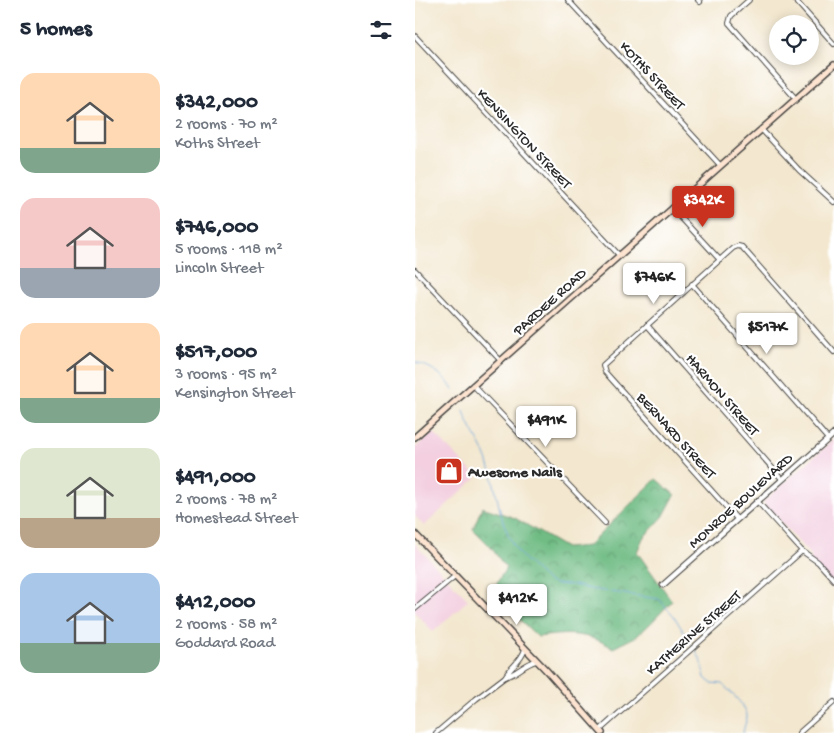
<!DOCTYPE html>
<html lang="en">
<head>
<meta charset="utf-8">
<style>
  :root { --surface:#fff; --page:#f2f2f3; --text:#1f2937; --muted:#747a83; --accent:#c8321e }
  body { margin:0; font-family:"Gochi Hand",sans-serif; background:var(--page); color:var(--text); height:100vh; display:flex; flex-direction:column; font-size:19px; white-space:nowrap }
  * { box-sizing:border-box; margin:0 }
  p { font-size:16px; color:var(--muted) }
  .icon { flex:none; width:28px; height:28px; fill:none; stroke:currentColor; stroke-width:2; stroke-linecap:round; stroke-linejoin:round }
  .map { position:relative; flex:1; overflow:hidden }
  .panel { display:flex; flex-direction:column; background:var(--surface); width:415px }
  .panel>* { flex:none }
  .fabs { position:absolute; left:354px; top:15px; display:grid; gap:10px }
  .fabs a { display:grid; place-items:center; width:50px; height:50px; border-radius:50%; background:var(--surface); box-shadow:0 2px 12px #0003; font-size:25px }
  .price { position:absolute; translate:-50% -42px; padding:0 11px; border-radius:5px; background:#fff; color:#222; font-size:16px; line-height:32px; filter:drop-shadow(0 1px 2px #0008) }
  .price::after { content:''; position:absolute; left:50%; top:30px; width:15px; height:11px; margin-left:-8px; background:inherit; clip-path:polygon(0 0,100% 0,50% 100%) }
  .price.on { background:var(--accent); color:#fff }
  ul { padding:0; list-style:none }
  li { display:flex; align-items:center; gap:15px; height:125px; padding:0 20px }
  li span { display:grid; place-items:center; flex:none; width:140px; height:100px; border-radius:15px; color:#555 }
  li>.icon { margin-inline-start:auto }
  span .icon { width:60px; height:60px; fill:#fffc; stroke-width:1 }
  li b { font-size:21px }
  h2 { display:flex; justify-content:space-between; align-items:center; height:60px; padding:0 20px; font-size:21px }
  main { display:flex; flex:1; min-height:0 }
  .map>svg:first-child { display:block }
</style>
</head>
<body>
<main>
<section class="panel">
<h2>5 homes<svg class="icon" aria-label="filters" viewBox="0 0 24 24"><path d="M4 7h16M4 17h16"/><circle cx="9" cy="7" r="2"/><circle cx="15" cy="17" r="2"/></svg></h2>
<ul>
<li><span style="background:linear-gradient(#ffd9b3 75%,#7fa58c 0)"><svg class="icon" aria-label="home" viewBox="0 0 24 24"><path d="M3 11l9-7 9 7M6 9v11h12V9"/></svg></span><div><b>$342,000</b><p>2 rooms · 70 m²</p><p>Koths Street</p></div></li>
<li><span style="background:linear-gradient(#f6c9c9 70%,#9aa5b1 0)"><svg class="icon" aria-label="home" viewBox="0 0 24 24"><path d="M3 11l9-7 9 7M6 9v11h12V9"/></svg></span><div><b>$746,000</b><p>5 rooms · 118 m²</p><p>Lincoln Street</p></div></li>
<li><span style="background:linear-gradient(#ffd9b3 75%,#7fa58c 0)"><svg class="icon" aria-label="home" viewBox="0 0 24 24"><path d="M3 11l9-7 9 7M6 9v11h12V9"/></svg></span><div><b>$517,000</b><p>3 rooms · 95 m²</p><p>Kensington Street</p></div></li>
<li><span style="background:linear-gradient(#dfe7d0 70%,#b9a48a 0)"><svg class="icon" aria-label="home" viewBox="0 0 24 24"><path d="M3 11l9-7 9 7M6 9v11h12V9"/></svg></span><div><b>$491,000</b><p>2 rooms · 78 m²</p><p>Homestead Street</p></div></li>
<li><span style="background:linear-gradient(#a9c7e8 70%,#7fa58c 0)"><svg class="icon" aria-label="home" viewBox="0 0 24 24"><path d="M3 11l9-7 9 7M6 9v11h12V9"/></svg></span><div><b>$412,000</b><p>2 rooms · 58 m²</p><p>Goddard Road</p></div></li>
</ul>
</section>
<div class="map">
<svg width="419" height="733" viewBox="0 0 419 733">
  <defs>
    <pattern id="forest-crowns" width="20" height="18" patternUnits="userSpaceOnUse" patternTransform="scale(1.25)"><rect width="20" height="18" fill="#70bc84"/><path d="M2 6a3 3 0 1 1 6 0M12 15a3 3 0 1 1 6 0" fill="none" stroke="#5c996c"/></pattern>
  </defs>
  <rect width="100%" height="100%" fill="#fff"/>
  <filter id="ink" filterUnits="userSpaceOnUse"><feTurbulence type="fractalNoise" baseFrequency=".02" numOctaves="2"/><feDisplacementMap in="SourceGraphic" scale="10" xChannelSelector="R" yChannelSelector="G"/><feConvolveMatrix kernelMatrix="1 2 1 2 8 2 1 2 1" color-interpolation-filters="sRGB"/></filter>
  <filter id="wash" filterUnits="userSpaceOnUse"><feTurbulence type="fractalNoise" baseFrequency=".0096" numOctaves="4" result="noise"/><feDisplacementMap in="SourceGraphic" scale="20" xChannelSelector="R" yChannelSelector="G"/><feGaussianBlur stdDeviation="1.12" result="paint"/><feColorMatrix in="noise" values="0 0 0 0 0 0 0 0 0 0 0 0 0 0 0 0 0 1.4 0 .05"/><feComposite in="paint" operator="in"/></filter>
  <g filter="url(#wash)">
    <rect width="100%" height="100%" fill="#f3e7cf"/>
    <g fill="#f3cfe0">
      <path d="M 18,432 L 62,477 L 9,526 L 0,516 L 0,448 Z"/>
      <path d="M 419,439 L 419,589 L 393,561 L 397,557 L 348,502 Z"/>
      <path d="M 0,544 L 53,600 L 18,632 L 0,612 Z"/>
    </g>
    <path fill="url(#forest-crowns)" stroke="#4e7458" d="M 241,479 L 260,495 L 248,517 L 228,538 L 222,552 L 257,601 L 234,625 L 222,636 L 198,648 C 172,632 153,633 123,637 L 84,600 L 79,588 L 91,568 L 75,546 L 58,529 L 67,507 L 100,518 L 151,548 L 173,546 Z"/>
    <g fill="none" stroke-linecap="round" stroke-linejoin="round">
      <g stroke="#66a2d7" stroke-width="1">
        <path d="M 0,362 C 15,366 31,376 38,390"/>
        <path d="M 49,411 C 54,429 66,442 72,459 C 82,487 83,519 98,544 C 106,559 121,569 132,581 L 141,584 L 159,585 L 175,589 L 244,599 L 259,616 L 277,646"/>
        <path d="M 280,649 L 287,663 L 290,678 L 296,683 L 307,684 C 314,691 333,707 332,717 C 331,722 329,727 328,733"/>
      </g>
    </g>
  </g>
  <g filter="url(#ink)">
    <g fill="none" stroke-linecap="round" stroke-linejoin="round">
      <defs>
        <g id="minor">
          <path d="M 153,0 L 305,165"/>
          <path d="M 283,0 L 285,2"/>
          <path d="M 334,0 L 316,16 L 314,23 L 381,99"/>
          <path d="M 380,0 L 419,44"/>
          <path d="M 0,36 L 204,255"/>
          <path d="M 346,129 L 384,170 L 419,202"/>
          <path d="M 257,208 L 305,260"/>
          <path d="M 0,270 L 86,361"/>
          <path d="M 277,284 L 413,439"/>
          <path d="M 232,325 L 367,479"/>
          <path d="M 58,385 L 190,523"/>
          <path d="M 342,501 L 387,551 L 403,562 L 419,580"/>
          <path d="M 322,519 L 190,372 L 188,365 L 318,248 L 323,246 L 327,247 L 419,352"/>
          <path d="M 0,609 L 40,576"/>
          <path d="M 110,649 C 107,661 96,666 90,677 C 102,674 109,664 121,661"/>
          <path d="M 185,730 L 387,551"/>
          <path d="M 21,733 L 61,699 L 90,677"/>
          <path d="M 384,733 L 419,702"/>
        </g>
        <path id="tertiary" d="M 248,585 L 419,434"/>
        <g id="secondary">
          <path d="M 0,437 L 419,65"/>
          <path d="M 0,534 L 131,670 L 187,733"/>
        </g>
      </defs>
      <use href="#minor" stroke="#494744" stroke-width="6"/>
      <use href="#tertiary" stroke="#494744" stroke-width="7"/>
      <use href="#secondary" stroke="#494744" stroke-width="8"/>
      <use href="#minor" stroke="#fff" stroke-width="4"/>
      <use href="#tertiary" stroke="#fff" stroke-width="4.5"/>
      <use href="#secondary" stroke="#fde4d1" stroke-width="5"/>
    </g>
  </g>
  <defs>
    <symbol id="shop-square" viewBox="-11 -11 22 22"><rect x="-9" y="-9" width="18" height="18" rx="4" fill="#c8321e" stroke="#fff"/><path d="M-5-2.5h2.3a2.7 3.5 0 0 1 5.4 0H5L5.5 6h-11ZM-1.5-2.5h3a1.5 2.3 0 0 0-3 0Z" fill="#fff"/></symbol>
  </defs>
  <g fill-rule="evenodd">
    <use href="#shop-square" x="18" y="455" width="32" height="32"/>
  </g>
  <g text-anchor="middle" stroke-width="4.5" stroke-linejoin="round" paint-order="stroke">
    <g font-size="15" fill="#2b2b2b" stroke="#fff">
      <text transform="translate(238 75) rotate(47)" y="5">KOTHS STREET</text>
      <text transform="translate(110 138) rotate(47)" y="5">KENSINGTON STREET</text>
      <text transform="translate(134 301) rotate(-42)" y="5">PARDEE ROAD</text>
      <text transform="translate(308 394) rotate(49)" y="5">HARMON STREET</text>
      <text transform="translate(262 435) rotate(48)" y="5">BERNARD STREET</text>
      <text transform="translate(325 500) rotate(-42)" y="5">MONROE BOULEVARD</text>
      <text transform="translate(278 632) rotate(-41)" y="5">KATHERINE STREET</text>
    </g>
    <g font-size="15" font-weight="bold" fill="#2b2b2b" stroke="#fff" text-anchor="start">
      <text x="53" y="476">Awesome Nails</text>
    </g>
  </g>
</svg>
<div class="fabs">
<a><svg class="icon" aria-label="locate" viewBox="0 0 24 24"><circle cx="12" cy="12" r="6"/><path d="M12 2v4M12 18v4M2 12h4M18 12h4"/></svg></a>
</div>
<b class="price on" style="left:288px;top:228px">$342K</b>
<b class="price" style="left:239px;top:305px">$746K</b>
<b class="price" style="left:352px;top:355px">$517K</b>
<b class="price" style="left:131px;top:448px">$491K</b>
<b class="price" style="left:102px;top:626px">$412K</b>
</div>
</main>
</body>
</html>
